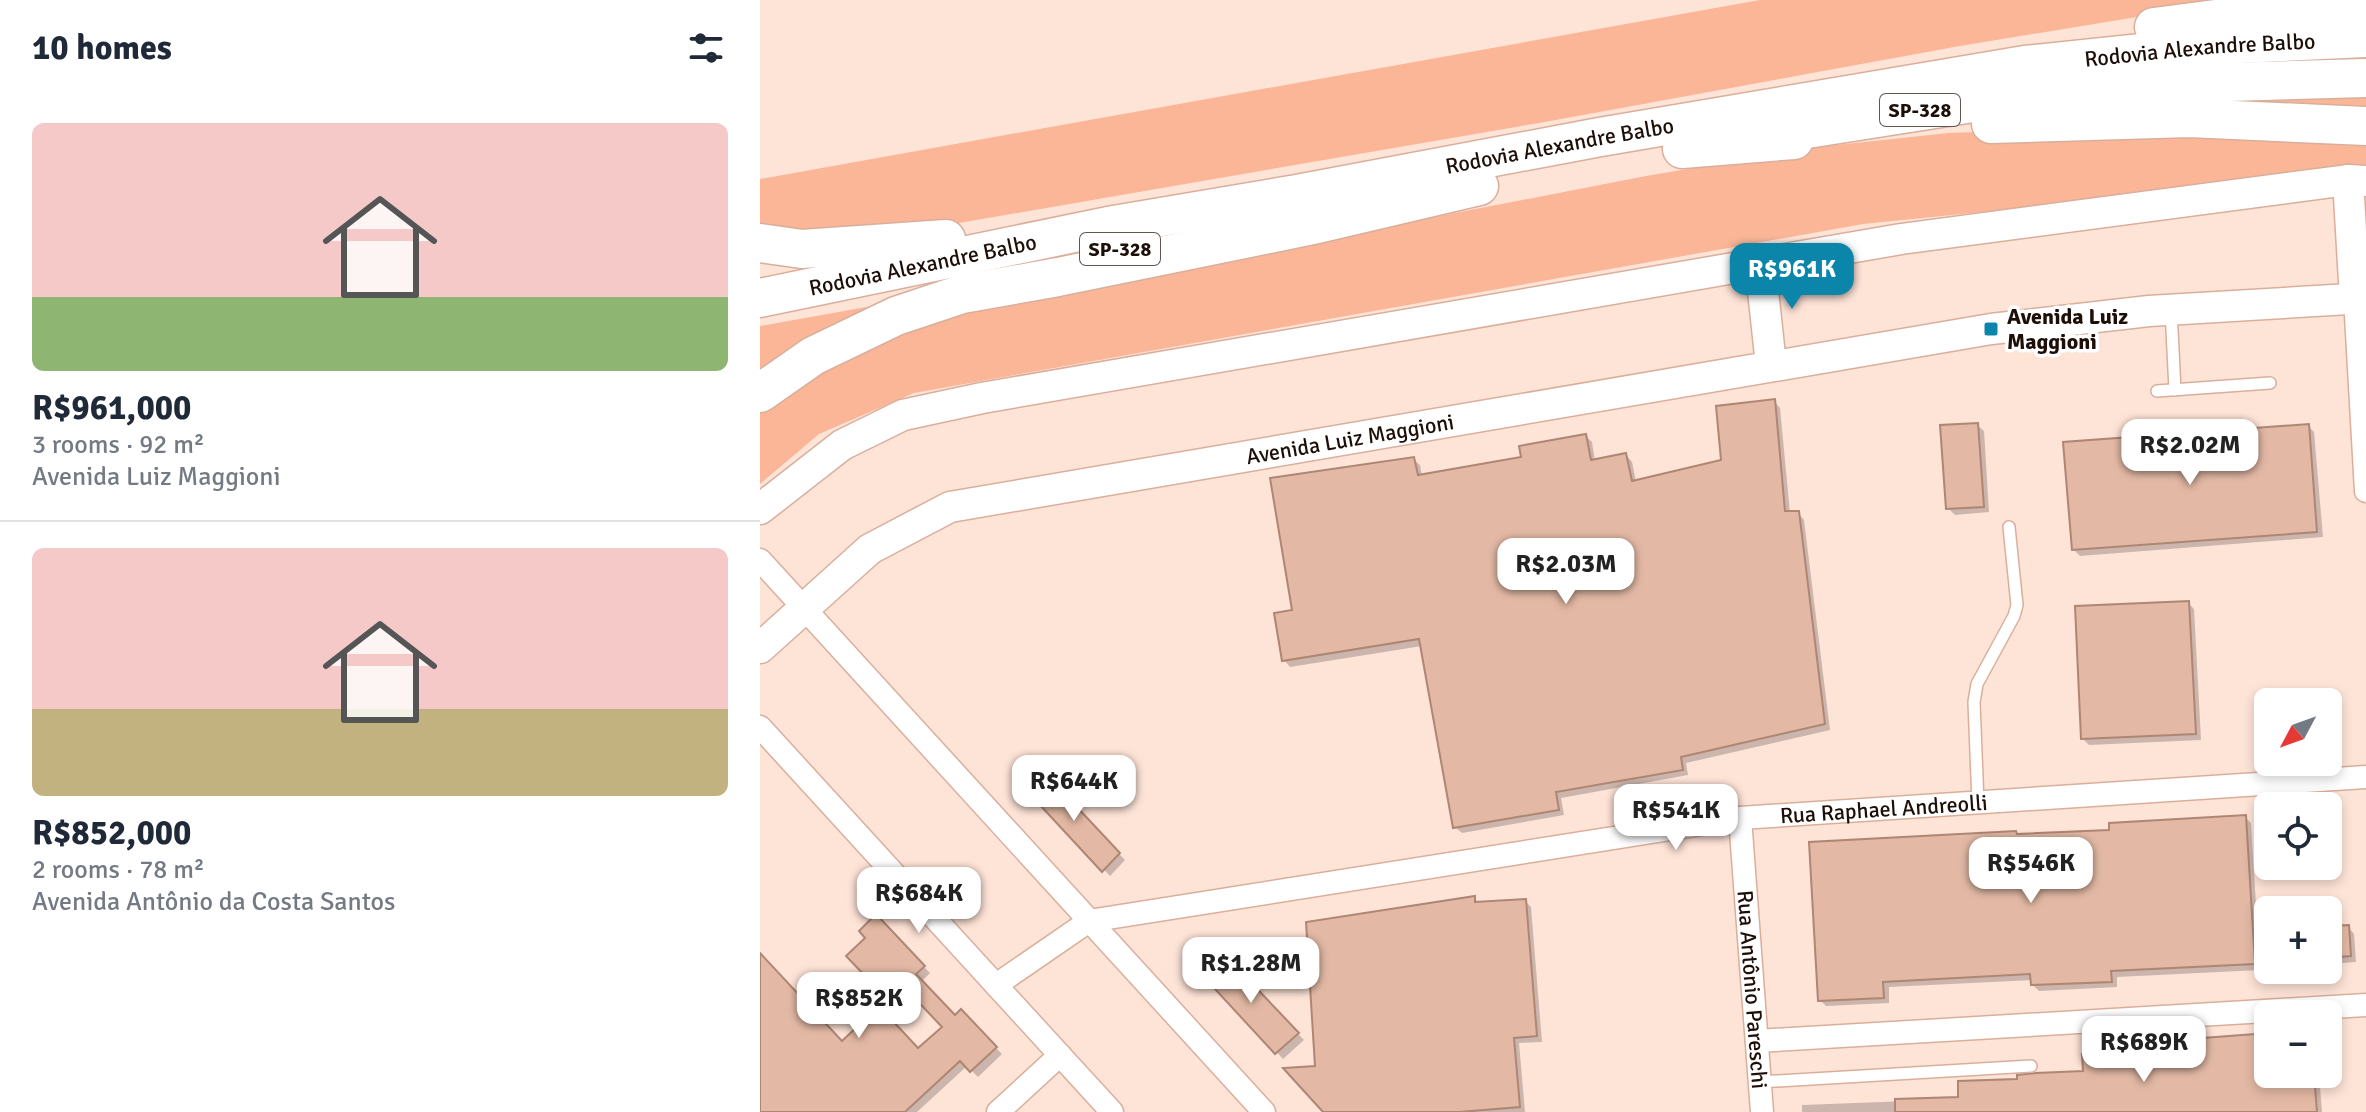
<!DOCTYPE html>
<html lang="en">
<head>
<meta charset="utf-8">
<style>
  :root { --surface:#fff; --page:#f2f2f3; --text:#1f2937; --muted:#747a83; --line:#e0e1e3; --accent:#0b86aa }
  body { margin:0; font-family:Signika,sans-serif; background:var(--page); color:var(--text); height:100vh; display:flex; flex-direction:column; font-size:30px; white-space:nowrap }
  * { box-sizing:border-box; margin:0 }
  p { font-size:26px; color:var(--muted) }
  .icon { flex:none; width:44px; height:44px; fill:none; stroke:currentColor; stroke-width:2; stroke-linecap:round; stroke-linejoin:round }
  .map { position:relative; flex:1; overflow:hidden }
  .details { display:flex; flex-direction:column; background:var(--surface); width:760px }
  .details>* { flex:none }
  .needle { width:52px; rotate:229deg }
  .controls { position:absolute; left:1494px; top:688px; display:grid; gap:16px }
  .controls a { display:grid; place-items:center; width:88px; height:88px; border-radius:12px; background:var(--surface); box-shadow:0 4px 12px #0003; font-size:40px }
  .price { position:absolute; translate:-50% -68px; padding:0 18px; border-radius:16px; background:#fff; color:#222; font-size:26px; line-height:52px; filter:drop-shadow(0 2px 4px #0008) }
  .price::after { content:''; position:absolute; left:50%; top:48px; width:24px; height:18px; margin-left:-12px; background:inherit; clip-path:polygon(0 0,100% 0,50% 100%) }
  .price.on { background:var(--accent); color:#fff }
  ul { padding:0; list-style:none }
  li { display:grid; align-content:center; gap:16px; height:424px; padding:0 32px }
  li+li { border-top:2px solid var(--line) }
  li span { display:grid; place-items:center; height:248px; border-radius:12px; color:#555 }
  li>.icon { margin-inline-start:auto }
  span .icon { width:144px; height:144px; fill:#fffc; stroke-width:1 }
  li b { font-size:34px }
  h2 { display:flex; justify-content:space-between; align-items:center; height:96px; padding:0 32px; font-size:34px }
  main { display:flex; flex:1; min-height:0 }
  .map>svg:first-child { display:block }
</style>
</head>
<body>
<main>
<section class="details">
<h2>10 homes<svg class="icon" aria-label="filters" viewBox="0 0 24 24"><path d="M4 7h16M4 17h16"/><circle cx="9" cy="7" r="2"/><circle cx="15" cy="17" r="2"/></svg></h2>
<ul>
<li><span style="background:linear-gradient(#f6c9c9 70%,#8fb573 0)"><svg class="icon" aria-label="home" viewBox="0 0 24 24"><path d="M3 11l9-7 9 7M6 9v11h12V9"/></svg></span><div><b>R$961,000</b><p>3 rooms · 92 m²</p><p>Avenida Luiz Maggioni</p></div></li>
<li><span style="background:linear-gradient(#f6c9c9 65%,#c2b280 0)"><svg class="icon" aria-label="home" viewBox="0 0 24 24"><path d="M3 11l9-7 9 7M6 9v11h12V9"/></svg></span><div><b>R$852,000</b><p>2 rooms · 78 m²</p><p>Avenida Antônio da Costa Santos</p></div></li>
</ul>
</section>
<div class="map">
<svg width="1606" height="1112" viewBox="0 0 1606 1112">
  <rect width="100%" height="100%" fill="#fee3d7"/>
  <g fill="#fab697">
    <path d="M 1000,0 L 1549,0 L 1407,12 L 1200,46 L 790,121 L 147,232 L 0,234 L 0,179 Z"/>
    <path d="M 1606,98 L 1606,113 L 1445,100 Z"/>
    <path d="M 1290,129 L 1606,135 L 1606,173 L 1103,224 L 154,393 L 59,434 L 0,484 L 0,403 L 123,329 L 504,250 L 886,176 L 1057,147 L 1189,133 Z"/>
    <path d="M 140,301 L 0,384 L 0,326 Z"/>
  </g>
  <g fill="#0003">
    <path d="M 1014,401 L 1020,408 L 1030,513 L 1038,513 L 1044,520 L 1070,730 L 926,763 L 928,775 L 801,798 L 804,815 L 702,833 L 695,827 L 662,646 L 530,667 L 524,660 L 534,612 L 653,459 L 660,465 L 662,476 L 763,458 L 826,436 L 832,442 L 835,461 L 866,455 L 872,462 L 876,482 L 963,462 Z"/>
    <path d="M 1217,425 L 1224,431 L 1229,512 L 1195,515 L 1188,508 Z"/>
    <path d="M 1548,426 L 1554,432 L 1563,537 L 1320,556 L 1314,550 Z"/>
    <path d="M 1428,603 L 1434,609 L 1441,740 L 1329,745 L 1323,739 Z"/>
    <path d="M 286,776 L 365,860 L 350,876 L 270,792 Z"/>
    <path d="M 1485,817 L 1491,823 L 1500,970 L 1357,977 L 1357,987 L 1279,991 L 1273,985 L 1273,980 L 1129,987 L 1129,1003 L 1066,1006 L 1060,1000 L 1259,836 L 1351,832 Z"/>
    <path d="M 714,898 L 720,904 L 765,901 L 771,907 L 782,1042 L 759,1043 L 765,1112 L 565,1112 L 557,1067 Z"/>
    <path d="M 116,917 L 170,973 L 161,982 L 195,1018 L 201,1012 L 242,1054 L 218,1077 L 207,1066 L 157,1112 L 0,1112 L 0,956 L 82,1044 L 159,1051 L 185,1027 L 154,995 L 139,1009 L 89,956 L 108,938 Z"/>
    <path d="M 1588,927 L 1594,934 L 1596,962 L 1568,964 L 1568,928 Z"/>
    <path d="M 465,958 L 544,1040 L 523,1059 L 446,976 Z"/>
    <path d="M 1508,1035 L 1508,1074 L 1559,1074 L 1562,1112 L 1042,1112 L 1042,1105 L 1201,1099 L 1260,1081 L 1325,1073 L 1406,1053 Z"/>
  </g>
  <g fill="#e3b9a5" stroke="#ae8674" stroke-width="2">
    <path d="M 1015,399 L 1025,511 L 1039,511 L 1065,724 L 921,757 L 923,770 L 796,792 L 799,810 L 693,828 L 659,639 L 522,661 L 514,613 L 532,610 L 510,478 L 654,457 L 658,475 L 761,457 L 759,446 L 826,434 L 831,460 L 866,453 L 872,481 L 961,460 L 956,406 Z"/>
    <path d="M 1218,423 L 1224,507 L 1186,509 L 1180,425 Z"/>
    <path d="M 1549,424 L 1557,532 L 1312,550 L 1303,442 Z"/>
    <path d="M 1429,601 L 1436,734 L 1321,739 L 1315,606 Z"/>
    <path d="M 286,774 L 360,853 L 342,872 L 267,791 Z"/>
    <path d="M 1486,815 L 1495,964 L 1351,971 L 1352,982 L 1271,985 L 1270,974 L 1123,982 L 1124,998 L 1058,1001 L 1049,842 L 1256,831 L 1257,834 L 1349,830 L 1349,823 Z"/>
    <path d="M 715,896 L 715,902 L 766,899 L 777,1036 L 754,1038 L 760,1107 L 699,1112 L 563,1112 L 523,1068 L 555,1066 L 546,922 Z"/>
    <path d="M 116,914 L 165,966 L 156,974 L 195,1015 L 201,1009 L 237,1047 L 210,1072 L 200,1061 L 145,1112 L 0,1112 L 0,953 L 82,1041 L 119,1006 L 158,1048 L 182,1027 L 147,990 L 132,1004 L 86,956 L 105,938 L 99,931 Z"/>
    <path d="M 1589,925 L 1591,956 L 1568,958 L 1568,926 Z"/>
    <path d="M 465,955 L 539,1033 L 515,1054 L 443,976 Z"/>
    <path d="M 1508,1033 L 1508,1074 L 1554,1074 L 1557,1112 L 1135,1112 L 1135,1099 L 1198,1097 L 1198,1081 L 1257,1079 L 1257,1075 L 1276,1073 L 1323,1071 L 1322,1054 L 1404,1051 L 1403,1041 Z"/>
  </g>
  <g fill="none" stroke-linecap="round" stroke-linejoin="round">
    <defs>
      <g id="lane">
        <path d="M 1411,310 L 1415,390"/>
        <path d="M 1397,391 L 1510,383"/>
        <path d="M 1218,803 L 1214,702 L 1217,684 L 1254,616 L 1257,605 L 1249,527"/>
        <path d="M 1000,1082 L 1271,1066"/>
      </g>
      <g id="street">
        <path d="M 1595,298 L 1606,491"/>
        <path d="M 0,560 L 504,1112"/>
        <path d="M 0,727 L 352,1112"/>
        <path id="s1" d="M 980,818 L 1002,1112"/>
        <path id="s2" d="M 236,985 L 329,921 L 980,818 L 1606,777"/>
        <path d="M 997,1041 L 1606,1005"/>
        <path d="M 238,1112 L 300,1055"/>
      </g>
      <g id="secondary">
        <path d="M 1588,180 L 1595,298"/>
        <path d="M 1000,263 L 1011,365"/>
        <path d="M 0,509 L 82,445 L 143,415 L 222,398 L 1141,239 L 1588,180 L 1606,181"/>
        <path id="s3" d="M 0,648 L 110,549 L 190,507 L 1231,329 L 1389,311 L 1606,298"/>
      </g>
      <g id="highway">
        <path d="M 1394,27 L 1518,11 L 1606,5"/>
        <path d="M 1231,124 L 1429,118 L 1606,126"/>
        <path d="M 1009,135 L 1245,98 L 1434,83 L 1606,78"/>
        <path d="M 922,149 L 1034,140"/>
        <path d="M 0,243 L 42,249 L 186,239"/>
        <path id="s4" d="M 0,298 L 348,226 L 537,194 L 840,137 L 1265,65 L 1458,45 L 1606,38"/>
        <path d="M 0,393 L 53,356 L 136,316 L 202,294 L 298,277 L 553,225 L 719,186"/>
      </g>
    </defs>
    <use href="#lane" stroke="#d9af9c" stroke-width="14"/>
    <use href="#street" stroke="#d9af9c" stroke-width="25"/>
    <use href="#secondary" stroke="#d9af9c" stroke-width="33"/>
    <use href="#highway" stroke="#d9af9c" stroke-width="41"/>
    <use href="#lane" stroke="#fff" stroke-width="11"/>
    <use href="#street" stroke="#fff" stroke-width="22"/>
    <use href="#secondary" stroke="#fff" stroke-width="30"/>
    <use href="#highway" stroke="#fff" stroke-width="38"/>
  </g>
  <rect fill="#0b86aa" stroke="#fff" stroke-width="3" x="1223" y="321" width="16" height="16" rx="4"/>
  <g text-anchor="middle" stroke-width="7" stroke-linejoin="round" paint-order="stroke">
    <g fill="#fff" stroke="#615752" stroke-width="2">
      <rect x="1120" y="94" width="80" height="32" rx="6"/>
      <rect x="320" y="233" width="80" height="32" rx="6"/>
    </g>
    <g font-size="20" font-weight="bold" fill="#1d0f08">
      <text x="1160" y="117">SP-328</text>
      <text x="360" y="256">SP-328</text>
    </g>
    <g font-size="22" fill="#1d0f08" stroke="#fff">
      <text dy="8" stroke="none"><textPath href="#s4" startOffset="1462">Rodovia Alexandre Balbo</textPath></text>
      <text dy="8" stroke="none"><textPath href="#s4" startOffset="814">Rodovia Alexandre Balbo</textPath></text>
      <text dy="8" stroke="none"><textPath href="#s4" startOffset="166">Rodovia Alexandre Balbo</textPath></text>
      <text dy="8" stroke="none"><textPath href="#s3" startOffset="644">Avenida Luiz Maggioni</textPath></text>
      <text dy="8" stroke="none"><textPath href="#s2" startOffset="916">Rua Raphael Andreolli</textPath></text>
      <text dy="8" stroke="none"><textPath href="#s1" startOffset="172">Rua Antônio Pareschi</textPath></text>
    </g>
    <g font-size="22" font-weight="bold" fill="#1d0f08" stroke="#fff" text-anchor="start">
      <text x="1247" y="324">Avenida Luiz<tspan x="1247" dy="25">Maggioni</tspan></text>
    </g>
  </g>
</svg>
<div class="controls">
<a><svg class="needle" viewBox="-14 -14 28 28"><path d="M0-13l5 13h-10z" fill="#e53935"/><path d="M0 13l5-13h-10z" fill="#747a83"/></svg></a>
<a><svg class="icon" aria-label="locate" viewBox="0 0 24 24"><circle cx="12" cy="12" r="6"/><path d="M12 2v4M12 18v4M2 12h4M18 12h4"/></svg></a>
<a>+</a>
<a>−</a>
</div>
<b class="price on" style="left:1032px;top:311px">R$961K</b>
<b class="price" style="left:1430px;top:487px">R$2.02M</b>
<b class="price" style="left:806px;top:606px">R$2.03M</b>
<b class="price" style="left:314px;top:823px">R$644K</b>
<b class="price" style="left:916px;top:852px">R$541K</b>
<b class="price" style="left:1271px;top:905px">R$546K</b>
<b class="price" style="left:159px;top:935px">R$684K</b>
<b class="price" style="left:491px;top:1005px">R$1.28M</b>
<b class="price" style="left:99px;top:1040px">R$852K</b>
<b class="price" style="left:1384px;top:1084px">R$689K</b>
</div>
</main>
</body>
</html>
